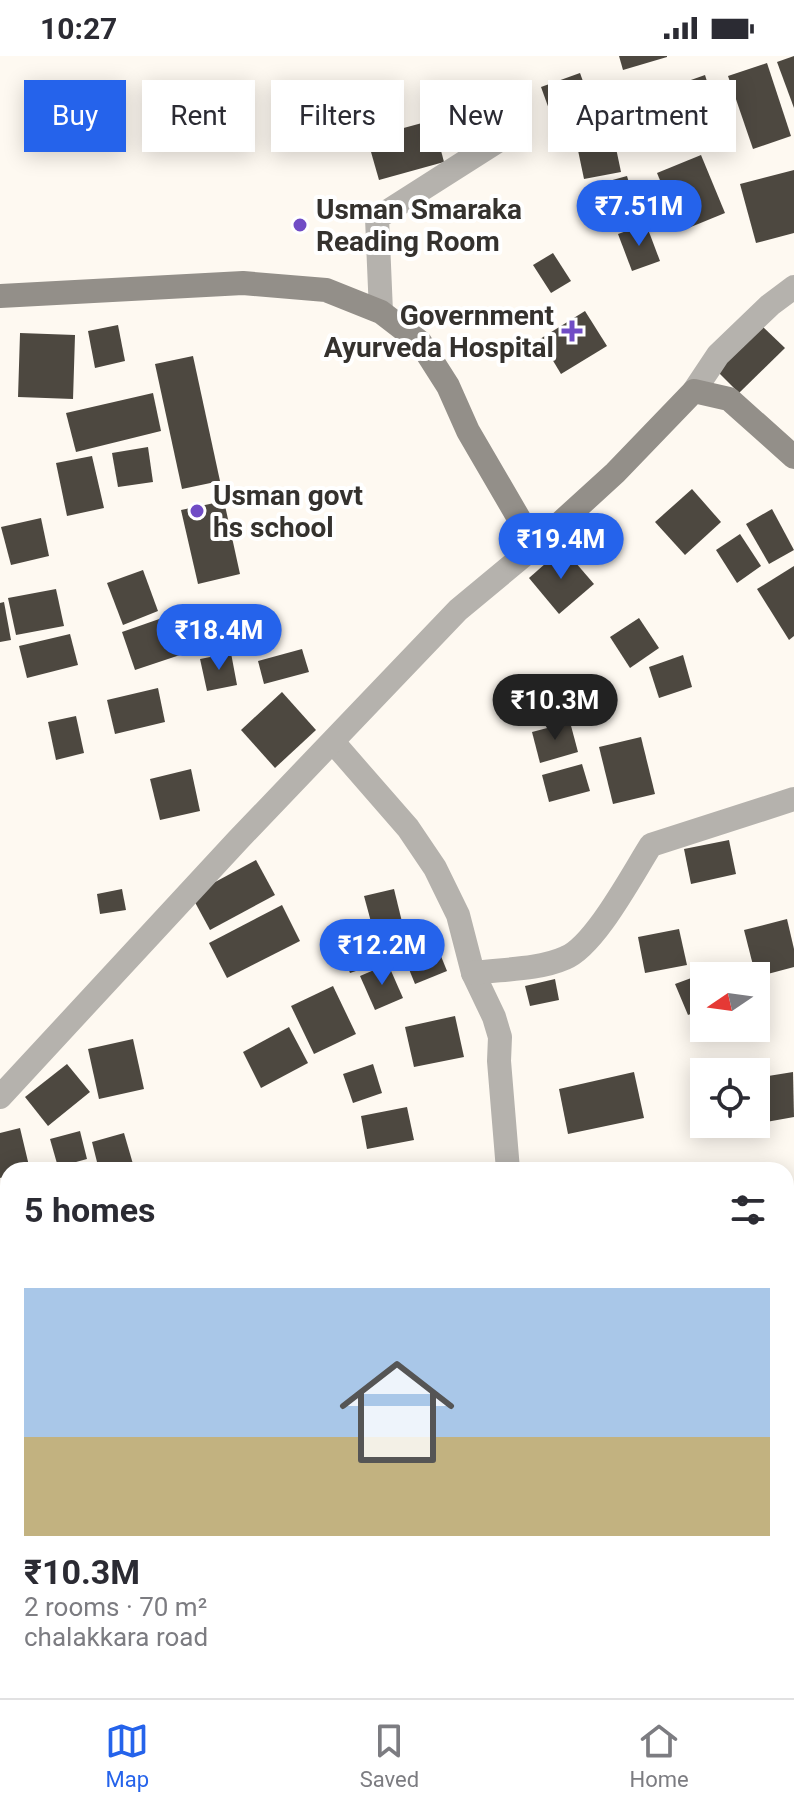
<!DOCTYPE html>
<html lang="en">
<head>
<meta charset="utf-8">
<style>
  :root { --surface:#fff; --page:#f7f7f7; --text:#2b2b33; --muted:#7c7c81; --line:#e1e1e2; --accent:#2563eb }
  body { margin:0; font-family:Roboto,sans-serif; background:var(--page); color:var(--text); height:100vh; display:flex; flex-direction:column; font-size:30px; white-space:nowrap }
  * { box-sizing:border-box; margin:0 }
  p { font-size:26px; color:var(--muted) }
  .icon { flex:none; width:44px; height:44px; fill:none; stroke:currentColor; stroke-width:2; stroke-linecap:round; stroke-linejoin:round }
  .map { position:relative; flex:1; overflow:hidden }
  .sheet { position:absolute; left:0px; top:1106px; width:794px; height:536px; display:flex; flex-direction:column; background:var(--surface); border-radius:24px 24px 0 0; box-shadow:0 4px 20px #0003 }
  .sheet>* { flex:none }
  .guide { position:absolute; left:24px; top:24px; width:746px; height:72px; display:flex; gap:16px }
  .needle { width:52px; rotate:257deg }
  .tools { position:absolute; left:690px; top:906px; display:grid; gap:16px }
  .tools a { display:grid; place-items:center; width:80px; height:80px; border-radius:0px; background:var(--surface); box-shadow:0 4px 20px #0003; font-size:40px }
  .price { position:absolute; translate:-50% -68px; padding:0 18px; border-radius:28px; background:var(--accent); color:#fff; font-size:26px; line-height:52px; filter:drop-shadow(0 2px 4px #0008) }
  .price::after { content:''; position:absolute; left:50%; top:48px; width:24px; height:18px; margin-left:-12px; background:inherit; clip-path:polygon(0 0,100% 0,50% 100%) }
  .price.active { background:#222; color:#fff }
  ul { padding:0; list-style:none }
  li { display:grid; align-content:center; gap:16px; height:424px; padding:0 24px }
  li+li { border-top:2px solid var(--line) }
  li span { display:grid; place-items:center; height:248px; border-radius:0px; color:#555 }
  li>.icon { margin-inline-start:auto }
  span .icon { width:144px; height:144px; fill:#fffc; stroke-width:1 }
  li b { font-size:34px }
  h2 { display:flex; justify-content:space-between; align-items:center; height:96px; padding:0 24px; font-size:34px }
  .chip { padding:0 28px; border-radius:0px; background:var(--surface); box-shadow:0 4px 20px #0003; font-size:28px; line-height:72px }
  .chip.active { background:var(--accent); color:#fff }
  .status { display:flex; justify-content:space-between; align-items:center; height:56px; padding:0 40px; background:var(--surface); direction:ltr }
  .status svg { height:22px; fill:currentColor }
  .dock { display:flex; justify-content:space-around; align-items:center; height:112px; border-top:2px solid var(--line); background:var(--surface); font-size:22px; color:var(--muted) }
  .dock a { display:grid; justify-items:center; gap:4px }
  .dock .active { color:var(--accent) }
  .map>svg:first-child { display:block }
</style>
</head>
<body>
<div class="status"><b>10:27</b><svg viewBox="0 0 49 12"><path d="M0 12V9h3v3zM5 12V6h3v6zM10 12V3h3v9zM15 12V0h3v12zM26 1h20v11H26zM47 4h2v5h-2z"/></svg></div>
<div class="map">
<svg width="794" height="1642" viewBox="0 0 794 1642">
  <rect width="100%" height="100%" fill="#fef9f1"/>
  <g fill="#4d4840">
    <path d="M 619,0 L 667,0 L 667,1 L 623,14 Z"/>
    <path d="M 794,0 L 794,52 L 777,6 Z"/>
    <path d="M 767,7 L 791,80 L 753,93 L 728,20 Z"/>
    <path d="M 580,17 L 593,53 L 554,67 L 541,31 Z"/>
    <path d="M 705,19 L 719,63 L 671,79 L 657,36 Z"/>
    <path d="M 433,64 L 444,106 L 379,124 L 367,82 Z"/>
    <path d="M 612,73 L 621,116 L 584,123 L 575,80 Z"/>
    <path d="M 701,99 L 725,157 L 681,175 L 657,117 Z"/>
    <path d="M 794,114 L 794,177 L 756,187 L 740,128 Z"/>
    <path d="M 627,120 L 637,154 L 597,165 L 587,131 Z"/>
    <path d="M 646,168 L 660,205 L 632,215 L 618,178 Z"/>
    <path d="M 553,197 L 571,225 L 551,237 L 533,209 Z"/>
    <path d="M 585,255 L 607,290 L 561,318 L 540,283 Z"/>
    <path d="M 118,269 L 125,305 L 95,312 L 88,275 Z"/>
    <path d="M 761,269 L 785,292 L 739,337 L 716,314 Z"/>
    <path d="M 20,277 L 75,279 L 73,343 L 18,341 Z"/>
    <path d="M 193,300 L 220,425 L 182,433 L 155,308 Z"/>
    <path d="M 153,337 L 161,375 L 76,396 L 66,357 Z"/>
    <path d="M 148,391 L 153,426 L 118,431 L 112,397 Z"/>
    <path d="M 92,400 L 104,452 L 67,460 L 56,407 Z"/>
    <path d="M 692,433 L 721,466 L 685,499 L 655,466 Z"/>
    <path d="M 224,445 L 240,518 L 198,528 L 181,454 Z"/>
    <path d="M 772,453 L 794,494 L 769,508 L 746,468 Z"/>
    <path d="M 41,462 L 49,500 L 11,509 L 1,471 Z"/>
    <path d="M 740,478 L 761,510 L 737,527 L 716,494 Z"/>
    <path d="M 563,492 L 594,528 L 559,558 L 529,522 Z"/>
    <path d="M 794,510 L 794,580 L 789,584 L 757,533 Z"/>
    <path d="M 143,514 L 158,555 L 123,569 L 107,527 Z"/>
    <path d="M 56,533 L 64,570 L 16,579 L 8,542 Z"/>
    <path d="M 4,546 L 11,584 L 0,586 L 0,547 Z"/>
    <path d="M 185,554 L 198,593 L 135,614 L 122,576 Z"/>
    <path d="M 639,562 L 659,592 L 630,612 L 610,581 Z"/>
    <path d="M 70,578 L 78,609 L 27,622 L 19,590 Z"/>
    <path d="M 302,593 L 309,616 L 264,628 L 258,605 Z"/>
    <path d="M 231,597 L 237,629 L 207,635 L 200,603 Z"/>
    <path d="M 683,599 L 692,631 L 659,642 L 649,611 Z"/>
    <path d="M 158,632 L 165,666 L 115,678 L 107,644 Z"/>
    <path d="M 282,636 L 316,674 L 275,712 L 241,674 Z"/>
    <path d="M 76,660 L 84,697 L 56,704 L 48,666 Z"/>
    <path d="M 570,666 L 578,696 L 540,707 L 532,676 Z"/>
    <path d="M 641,681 L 655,738 L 613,748 L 599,691 Z"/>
    <path d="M 582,708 L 590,735 L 549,746 L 542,719 Z"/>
    <path d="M 191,713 L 200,755 L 160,764 L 150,723 Z"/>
    <path d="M 729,784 L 736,818 L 691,828 L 684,793 Z"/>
    <path d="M 256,804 L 275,839 L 210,874 L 191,839 Z"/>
    <path d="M 122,833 L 126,854 L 100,858 L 97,838 Z"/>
    <path d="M 394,833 L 403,870 L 374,877 L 364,840 Z"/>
    <path d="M 282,849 L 300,885 L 227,922 L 209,887 Z"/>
    <path d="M 787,863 L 794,893 L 794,911 L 756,921 L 744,874 Z"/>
    <path d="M 679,873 L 687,909 L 645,917 L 638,881 Z"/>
    <path d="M 432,878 L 447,915 L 415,928 L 400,891 Z"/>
    <path d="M 368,881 L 377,908 L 350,917 L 340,890 Z"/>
    <path d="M 388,908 L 403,942 L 375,954 L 360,920 Z"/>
    <path d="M 713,914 L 715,920 L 704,920 L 704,953 L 688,959 L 675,928 Z"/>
    <path d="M 555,923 L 559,944 L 530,950 L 525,930 Z"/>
    <path d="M 333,930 L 356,978 L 314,998 L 291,950 Z"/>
    <path d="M 455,960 L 464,1001 L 414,1011 L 405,971 Z"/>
    <path d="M 289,971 L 308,1007 L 261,1032 L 243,996 Z"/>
    <path d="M 133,983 L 144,1033 L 99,1043 L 88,993 Z"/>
    <path d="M 67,1008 L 90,1036 L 48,1070 L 25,1041 Z"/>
    <path d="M 373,1008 L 382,1037 L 353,1047 L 343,1018 Z"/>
    <path d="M 634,1016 L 644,1062 L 568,1078 L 559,1033 Z"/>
    <path d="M 793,1016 L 794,1061 L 760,1067 L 756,1044 L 756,1022 Z"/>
    <path d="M 407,1051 L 414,1084 L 367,1093 L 361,1060 Z"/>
    <path d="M 20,1072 L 30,1114 L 8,1114 L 8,1120 L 0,1122 L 0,1077 Z"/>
    <path d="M 80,1075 L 87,1103 L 58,1111 L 50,1083 Z"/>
    <path d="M 124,1077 L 133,1108 L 99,1114 L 92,1086 Z"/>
    <path d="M 8,1151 L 8,1198 L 3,1199 L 0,1187 L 0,1153 Z"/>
    <path d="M 790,1173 L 794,1187 L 794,1230 L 786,1232 L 786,1175 Z"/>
    <path d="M 0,1258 L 8,1280 L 8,1283 L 0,1286 Z"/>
    <path d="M 8,1364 L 8,1407 L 0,1408 L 0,1365 Z"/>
    <path d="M 794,1372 L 794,1423 L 786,1424 L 786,1373 Z"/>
    <path d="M 794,1484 L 794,1538 L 786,1540 L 786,1486 Z"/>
    <path d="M 8,1532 L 8,1562 L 0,1565 L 0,1534 Z"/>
    <path d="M 429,1634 L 461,1634 L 462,1638 L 450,1642 L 432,1642 Z"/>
    <path d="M 527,1634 L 530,1642 L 504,1642 L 525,1634 Z"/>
    <path d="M 638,1634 L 675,1634 L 677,1642 L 639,1642 Z"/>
    <path d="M 691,1634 L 735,1634 L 735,1635 L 712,1642 L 693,1642 Z"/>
  </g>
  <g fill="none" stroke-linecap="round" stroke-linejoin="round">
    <g stroke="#b5b2ad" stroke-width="24">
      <path d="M 381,256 L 377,162 L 515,74"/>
      <path d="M 694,335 L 718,299 L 770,249 L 794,231"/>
      <path d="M 333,686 L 408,772 L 435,812 L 458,859 L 473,917 L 494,961 L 500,981 L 499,1005 L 508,1114"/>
      <path d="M 473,917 C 502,913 538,914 565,902 C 595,890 633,817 651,789 L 794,743"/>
      <path d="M 0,1041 L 238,784 L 458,554 L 535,490"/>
      <path d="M 786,1156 L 794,1156"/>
      <path d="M 742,1634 L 743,1642"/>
    </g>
    <path stroke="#938f89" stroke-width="24" d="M 0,240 L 243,227 L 326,234 L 381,256 L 420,286 L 448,330 L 468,375 L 535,490 L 615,417 L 694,335 L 729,343 L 794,401"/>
  </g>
  <g fill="#704cc5" stroke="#fff" stroke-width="3">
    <circle cx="300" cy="169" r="8"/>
    <path d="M568 263h8v8h8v8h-8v8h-8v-8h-8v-8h8z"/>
    <circle cx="197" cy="455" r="8"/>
  </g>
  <g text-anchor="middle" stroke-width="8" stroke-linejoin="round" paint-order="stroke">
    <g font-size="28" font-weight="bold" fill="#35322e" stroke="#fff" text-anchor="start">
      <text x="316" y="163">Usman Smaraka<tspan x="316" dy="32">Reading Room</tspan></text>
      <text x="554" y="269" text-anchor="end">Government<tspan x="554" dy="32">Ayurveda Hospital</tspan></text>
      <text x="213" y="449">Usman govt<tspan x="213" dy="32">hs school</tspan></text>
    </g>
  </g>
</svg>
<div class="tools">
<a><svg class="needle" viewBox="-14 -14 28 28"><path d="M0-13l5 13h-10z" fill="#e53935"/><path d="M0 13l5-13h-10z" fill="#7c7c81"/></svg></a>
<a><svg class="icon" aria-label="locate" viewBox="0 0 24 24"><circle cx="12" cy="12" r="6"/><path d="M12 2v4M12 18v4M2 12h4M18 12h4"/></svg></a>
</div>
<b class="price" style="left:639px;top:192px">₹7.51M</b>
<b class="price" style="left:561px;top:525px">₹19.4M</b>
<b class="price" style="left:219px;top:616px">₹18.4M</b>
<b class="price active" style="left:555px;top:686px">₹10.3M</b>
<b class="price" style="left:382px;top:931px">₹12.2M</b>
<div class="guide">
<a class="chip active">Buy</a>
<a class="chip">Rent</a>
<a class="chip">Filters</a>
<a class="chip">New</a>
<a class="chip">Apartment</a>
</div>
<section class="sheet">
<h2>5 homes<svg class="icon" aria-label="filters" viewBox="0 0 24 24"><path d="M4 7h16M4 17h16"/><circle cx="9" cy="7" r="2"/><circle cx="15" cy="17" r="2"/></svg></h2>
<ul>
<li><span style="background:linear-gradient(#a9c7e8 60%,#c2b280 0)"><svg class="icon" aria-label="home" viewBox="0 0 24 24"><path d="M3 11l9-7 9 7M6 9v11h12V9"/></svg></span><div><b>₹10.3M</b><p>2 rooms · 70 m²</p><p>chalakkara road</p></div></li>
</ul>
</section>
</div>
<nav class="dock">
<a class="active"><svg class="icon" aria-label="map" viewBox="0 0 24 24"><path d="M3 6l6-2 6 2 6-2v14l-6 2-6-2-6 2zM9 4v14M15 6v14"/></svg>Map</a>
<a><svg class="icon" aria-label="saved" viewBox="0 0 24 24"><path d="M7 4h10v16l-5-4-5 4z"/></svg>Saved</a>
<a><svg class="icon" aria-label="home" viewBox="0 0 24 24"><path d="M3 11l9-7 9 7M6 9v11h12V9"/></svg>Home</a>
</nav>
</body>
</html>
